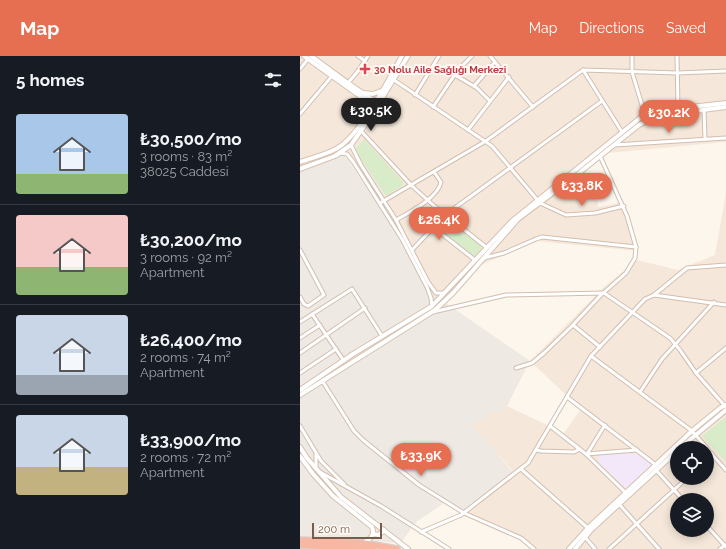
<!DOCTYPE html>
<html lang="en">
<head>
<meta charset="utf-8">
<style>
  :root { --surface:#171b24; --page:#20242c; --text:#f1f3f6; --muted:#9ea1a6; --line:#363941; --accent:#e76f51 }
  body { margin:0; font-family:Raleway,sans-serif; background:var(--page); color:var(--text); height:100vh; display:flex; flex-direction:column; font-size:15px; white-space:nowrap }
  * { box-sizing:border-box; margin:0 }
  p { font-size:13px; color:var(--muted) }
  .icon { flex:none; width:22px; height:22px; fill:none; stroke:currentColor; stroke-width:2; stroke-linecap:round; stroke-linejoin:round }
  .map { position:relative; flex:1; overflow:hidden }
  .side { display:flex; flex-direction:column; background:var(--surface); width:300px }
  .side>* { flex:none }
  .fabs { position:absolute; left:370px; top:385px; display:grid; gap:8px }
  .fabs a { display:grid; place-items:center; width:44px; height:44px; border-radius:50%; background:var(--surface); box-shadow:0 2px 10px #0003; font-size:20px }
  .scale { position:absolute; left:12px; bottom:10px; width:70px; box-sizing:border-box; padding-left:4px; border:2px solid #7a5c4d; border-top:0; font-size:11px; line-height:14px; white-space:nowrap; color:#7a5c4d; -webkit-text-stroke:3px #fffaf3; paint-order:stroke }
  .price { position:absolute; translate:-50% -34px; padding:0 9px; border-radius:14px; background:var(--accent); color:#fff; font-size:13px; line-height:26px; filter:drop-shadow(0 1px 2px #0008) }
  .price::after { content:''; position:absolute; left:50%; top:24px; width:12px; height:9px; margin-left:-6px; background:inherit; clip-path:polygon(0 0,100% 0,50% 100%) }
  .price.active { background:#222; color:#fff }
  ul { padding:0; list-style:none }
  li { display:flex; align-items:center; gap:12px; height:100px; padding:0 16px }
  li+li { border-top:1px solid var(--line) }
  li span { display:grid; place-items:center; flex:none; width:112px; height:80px; border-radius:4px; color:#555 }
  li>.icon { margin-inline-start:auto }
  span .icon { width:48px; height:48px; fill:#fffc; stroke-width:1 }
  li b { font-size:17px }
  h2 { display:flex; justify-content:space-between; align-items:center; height:48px; padding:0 16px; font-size:17px }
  header { display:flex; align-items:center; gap:24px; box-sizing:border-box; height:56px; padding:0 20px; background:var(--accent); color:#fff }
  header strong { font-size:19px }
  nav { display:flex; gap:22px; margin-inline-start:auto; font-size:14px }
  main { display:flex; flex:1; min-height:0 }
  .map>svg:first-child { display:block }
</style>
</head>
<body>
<header>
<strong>Map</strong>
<nav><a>Map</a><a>Directions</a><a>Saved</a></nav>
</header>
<main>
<section class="side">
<h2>5 homes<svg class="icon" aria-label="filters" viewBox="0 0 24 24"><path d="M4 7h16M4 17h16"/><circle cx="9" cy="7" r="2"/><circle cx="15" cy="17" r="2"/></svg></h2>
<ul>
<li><span style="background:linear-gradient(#a9c7e8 75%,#8fb573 0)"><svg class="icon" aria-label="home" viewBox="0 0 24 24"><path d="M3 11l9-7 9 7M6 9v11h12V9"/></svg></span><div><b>₺30,500/mo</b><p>3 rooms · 83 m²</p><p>38025 Caddesi</p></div></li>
<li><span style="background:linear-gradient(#f6c9c9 65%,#8fb573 0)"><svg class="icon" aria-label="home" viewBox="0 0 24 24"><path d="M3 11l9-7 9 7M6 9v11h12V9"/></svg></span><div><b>₺30,200/mo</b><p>3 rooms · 92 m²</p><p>Apartment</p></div></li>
<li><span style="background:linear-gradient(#c9d6e8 75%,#9aa5b1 0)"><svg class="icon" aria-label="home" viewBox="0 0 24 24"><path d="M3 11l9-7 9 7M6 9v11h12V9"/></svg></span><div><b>₺26,400/mo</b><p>2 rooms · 74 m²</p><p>Apartment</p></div></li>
<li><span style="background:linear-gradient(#c9d6e8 65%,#c2b280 0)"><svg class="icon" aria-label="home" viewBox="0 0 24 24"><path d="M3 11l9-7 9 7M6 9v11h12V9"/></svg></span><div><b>₺33,900/mo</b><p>2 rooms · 72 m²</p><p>Apartment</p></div></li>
</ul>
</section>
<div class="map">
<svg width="426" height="493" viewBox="0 0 426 493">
  <rect width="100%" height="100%" fill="#fdf6ec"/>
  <g fill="#f5e8da" fill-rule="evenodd">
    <path d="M 0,0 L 426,0 L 426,86 L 308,97 L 284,117 L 296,132 L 298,151 L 322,146 L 338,195 L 235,185 L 181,209 L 143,245 L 40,91 L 0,103 Z"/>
    <path d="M 426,137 L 426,493 L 233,493 L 196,469 L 162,456 L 212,414 L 171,369 L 207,350 L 264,377 L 281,353 L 230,305 L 304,231 L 337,204 L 378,214 L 415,199 ZM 377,392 L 407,392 L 407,422 L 377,422 ZM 377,444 L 407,444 L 407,474 L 377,474 Z"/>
  </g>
  <path fill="#efe9e4" d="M 39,91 L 143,245 L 230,305 L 207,350 L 172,369 L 212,415 L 165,454 L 144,447 L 115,467 L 101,487 L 0,480 L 0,103 Z"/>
  <path fill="#f3e8fa" d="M 304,397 L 339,398 L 353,407 L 352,409 L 328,432 L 326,432 L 298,406 L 298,401 Z"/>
  <g fill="#d8ecc9">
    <path d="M 64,83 L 103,126 L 103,129 L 88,139 L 85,139 L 55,94 Z"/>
    <path d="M 145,160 L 180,188 L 182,193 L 174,201 L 136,171 Z"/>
    <path d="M 426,361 L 426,406 L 402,380 Z"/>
  </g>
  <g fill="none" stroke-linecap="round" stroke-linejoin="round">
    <defs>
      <g id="street">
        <path d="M 58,0 L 65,5"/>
        <path d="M 190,0 L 233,51"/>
        <path d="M 332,0 L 332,16 L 345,59"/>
        <path d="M 377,0 L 378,52"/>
        <path d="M 0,13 L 8,3"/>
        <path d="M 283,14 L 322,76"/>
        <path d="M 155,19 L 177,32 L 190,45"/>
        <path d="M 94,24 L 192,90 L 240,147 L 266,159 L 295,157 L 324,150"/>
        <path d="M 48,27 L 58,15 L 68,0"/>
        <path d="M 174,30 L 195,6"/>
        <path d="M 115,39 L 139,0"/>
        <path d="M 133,51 L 158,14 L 172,0"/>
        <path d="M 404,54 L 405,83"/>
        <path d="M 0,58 L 32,20"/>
        <path d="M 168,74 L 209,21"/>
        <path d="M 61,75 L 111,129 L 133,149 L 186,191"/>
        <path d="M 51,89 L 61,109 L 96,164 L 128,226 L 136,237 L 144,237"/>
        <path d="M 314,89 L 426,82"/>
        <path d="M 40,97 L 47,98 L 54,107 L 102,183 L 127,231 L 131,242 L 132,250"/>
        <path d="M 80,147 L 186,85 L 283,14 L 378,17 L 426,15"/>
        <path d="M 116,152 L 133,171 L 175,204"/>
        <path d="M 96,164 C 110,156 138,142 141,126 L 134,116"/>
        <path d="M 0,194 L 24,239 L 8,250 L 4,248 L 0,241"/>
        <path d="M 112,194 L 145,159 L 302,45"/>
        <path d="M 184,202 L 204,197 L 236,183 L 242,181 L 336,191"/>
        <path d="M 354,239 L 387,212 L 426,209"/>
        <path d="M 133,256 L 206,239 L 304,237 L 370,282 L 380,294 L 396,317 L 425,350"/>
        <path d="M 12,258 L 44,305"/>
        <path d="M 0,266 L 52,233 L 82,280"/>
        <path d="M 273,269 L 300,291"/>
        <path d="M 0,282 L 20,269"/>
        <path d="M 0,297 L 65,252"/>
        <path d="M 291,300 L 392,375 L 407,392"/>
        <path d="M 216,312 L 232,307 L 244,297 L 271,271 L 300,240 L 326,217 L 335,202 L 336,191 L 327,160 L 300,100"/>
        <path d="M 0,317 L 36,293"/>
        <path d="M 396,317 L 426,292"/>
        <path d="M 23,326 L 54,375 L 63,384 L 119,429 L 164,457 L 221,482 L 234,493"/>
        <path d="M 340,336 L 362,303 L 414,246"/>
        <path d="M 267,341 L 356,409"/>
        <path d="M 0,370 L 21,405 L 44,428"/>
        <path d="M 250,370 L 286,398 L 326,437"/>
        <path d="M 407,393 L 426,414"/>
        <path d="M 236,394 L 241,395 L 274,396 L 278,394 L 278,392"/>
        <path d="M 16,398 L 16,413"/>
        <path d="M 286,398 L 337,394"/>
        <path d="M 287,398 L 305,369"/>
        <path d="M 407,403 L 412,398"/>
        <path d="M 221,413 L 288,472"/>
        <path d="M 356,414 L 383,444"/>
        <path d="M 20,416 L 81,450 L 149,493"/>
        <path d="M 318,447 L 359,493"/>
        <path d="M 407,470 L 426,491"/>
        <path d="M 121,476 L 161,459 L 228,407 L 291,300 L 345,243 L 354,239 L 426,249"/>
        <path d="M 285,481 L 295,493"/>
        <path d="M 309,493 L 387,422"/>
        <path d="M 420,493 L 425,489"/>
      </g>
      <g id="secondary">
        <path d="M 4,0 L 74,50"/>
        <path d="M 11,0 L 48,27 L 77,47"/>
        <path d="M 63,37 L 73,38 L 81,35"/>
        <path d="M 63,43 L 67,53 L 67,57"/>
        <path d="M 0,106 C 13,101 31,98 42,89 C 64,71 88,25 102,0"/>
        <path d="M 0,113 L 35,100 L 51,89 L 71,60 L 108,0"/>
        <path d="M 0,334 L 53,298 L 132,250 L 212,165 L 340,62 L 356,55 L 426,47"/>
        <path d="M 0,339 L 135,254 L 153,237 L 218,163 L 274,121 L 339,69 L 357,60 L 426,51"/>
        <path d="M 0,391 L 7,402 L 41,441 L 108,493"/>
        <path d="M 380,392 L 426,354"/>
        <path d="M 0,400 L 13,418 L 33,440 L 72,471 C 75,479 71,483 63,487"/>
        <path d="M 73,478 L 79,479 L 84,474"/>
        <path d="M 269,493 L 288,472 L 392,375 L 420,352 L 426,349"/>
        <path d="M 275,493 L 291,474 L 377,395"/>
      </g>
      <g id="highway">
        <path d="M 0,484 L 63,487 L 97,493"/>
        <path d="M 0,489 L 73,493"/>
      </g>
    </defs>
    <use href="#street" stroke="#d1beb0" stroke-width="5"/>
    <use href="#secondary" stroke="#d6c0b0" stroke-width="6"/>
    <use href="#highway" stroke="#dad1cd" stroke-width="8"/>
    <use href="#street" stroke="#fff" stroke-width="3"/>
    <use href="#secondary" stroke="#fff" stroke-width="4"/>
    <use href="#highway" stroke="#f7b7a3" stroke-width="5.5"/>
  </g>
  <path fill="#e0444e" stroke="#fffaf3" stroke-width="1.5" d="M63 7h4v4h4v4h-4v4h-4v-4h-4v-4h4z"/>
  <g text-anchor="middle" stroke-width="4" stroke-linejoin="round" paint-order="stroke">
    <g font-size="10" font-weight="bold" fill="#be3a42" stroke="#fffaf3" text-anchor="start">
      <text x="74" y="17">30 Nolu Aile Sağlığı Merkezi</text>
    </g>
  </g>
</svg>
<div class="fabs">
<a><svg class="icon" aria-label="locate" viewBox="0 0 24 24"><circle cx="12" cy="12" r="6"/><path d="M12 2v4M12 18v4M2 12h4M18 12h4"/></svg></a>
<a><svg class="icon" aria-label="layers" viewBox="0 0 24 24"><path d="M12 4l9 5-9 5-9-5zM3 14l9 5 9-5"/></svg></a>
</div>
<div class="scale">200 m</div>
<b class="price active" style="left:71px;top:76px">₺30.5K</b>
<b class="price" style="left:369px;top:78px">₺30.2K</b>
<b class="price" style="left:282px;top:151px">₺33.8K</b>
<b class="price" style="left:139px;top:185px">₺26.4K</b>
<b class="price" style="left:121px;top:421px">₺33.9K</b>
</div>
</main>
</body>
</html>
